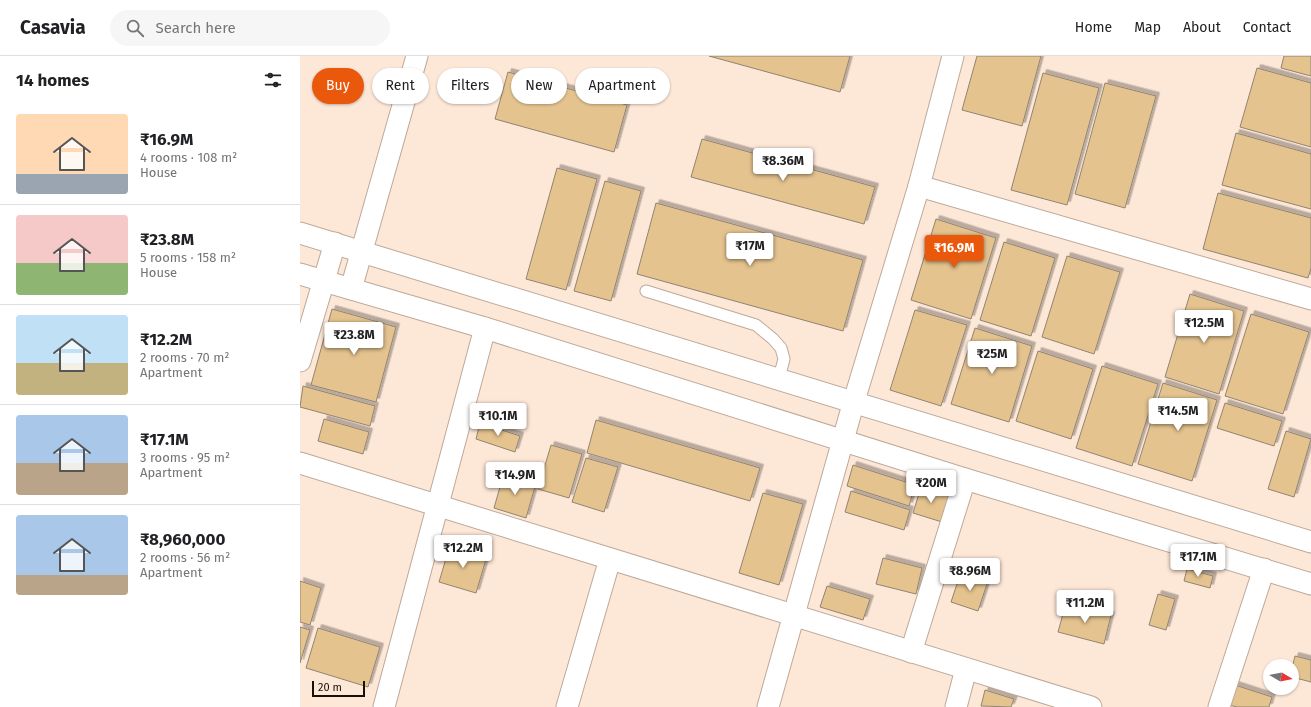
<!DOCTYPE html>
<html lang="en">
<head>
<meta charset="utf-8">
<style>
  :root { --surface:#fff; --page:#f6f6f6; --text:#202124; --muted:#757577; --line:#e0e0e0; --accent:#ea580c }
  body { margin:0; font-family:"Fira Sans",sans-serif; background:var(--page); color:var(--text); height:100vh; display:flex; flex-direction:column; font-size:15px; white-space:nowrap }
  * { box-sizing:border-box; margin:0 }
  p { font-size:13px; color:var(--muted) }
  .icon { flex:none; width:22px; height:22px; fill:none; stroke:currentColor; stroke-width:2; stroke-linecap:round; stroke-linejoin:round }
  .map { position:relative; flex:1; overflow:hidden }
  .details { display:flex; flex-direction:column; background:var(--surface); width:300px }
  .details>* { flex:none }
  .banner { position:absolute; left:12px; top:12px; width:380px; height:36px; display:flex; gap:8px }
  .needle { width:26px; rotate:100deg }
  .tools { position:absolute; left:963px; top:603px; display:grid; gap:8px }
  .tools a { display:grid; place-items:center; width:36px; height:36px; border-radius:50%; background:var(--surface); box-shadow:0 1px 3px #0004; font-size:20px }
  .scale { position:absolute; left:12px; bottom:10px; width:53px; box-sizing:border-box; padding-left:4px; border:2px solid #160f0a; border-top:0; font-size:11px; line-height:14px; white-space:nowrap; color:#160f0a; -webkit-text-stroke:3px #fde7d7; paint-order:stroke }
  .price { position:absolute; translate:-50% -34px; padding:0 9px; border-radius:4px; background:#fff; color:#222; font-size:13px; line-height:26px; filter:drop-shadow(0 1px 2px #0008) }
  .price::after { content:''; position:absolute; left:50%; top:24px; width:12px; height:9px; margin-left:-6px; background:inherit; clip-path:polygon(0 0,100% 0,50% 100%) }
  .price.selected { background:var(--accent); color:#fff }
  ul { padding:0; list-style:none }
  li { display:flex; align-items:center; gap:12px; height:100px; padding:0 16px }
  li+li { border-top:1px solid var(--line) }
  li span { display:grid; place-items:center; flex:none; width:112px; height:80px; border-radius:4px; color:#555 }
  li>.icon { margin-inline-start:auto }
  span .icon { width:48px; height:48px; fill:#fffc; stroke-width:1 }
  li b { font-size:17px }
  h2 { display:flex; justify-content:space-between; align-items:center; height:48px; padding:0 16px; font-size:17px }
  .tag { padding:0 14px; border-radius:18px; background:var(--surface); box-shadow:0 1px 3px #0004; font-size:14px; line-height:36px }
  .tag.selected { background:var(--accent); color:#fff }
  header { display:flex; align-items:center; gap:24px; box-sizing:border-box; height:56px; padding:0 20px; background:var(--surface); border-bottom:1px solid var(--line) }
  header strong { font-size:19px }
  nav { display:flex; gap:22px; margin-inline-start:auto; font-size:14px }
  .search { width:280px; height:36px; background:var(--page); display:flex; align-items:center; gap:10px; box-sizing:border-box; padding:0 14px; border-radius:22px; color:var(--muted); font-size:15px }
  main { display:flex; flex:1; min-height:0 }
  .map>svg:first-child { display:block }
</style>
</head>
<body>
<header>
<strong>Casavia</strong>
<div class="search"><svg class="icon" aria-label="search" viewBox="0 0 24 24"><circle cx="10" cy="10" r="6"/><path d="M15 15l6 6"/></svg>Search here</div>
<nav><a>Home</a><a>Map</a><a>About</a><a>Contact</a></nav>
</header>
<main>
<section class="details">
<h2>14 homes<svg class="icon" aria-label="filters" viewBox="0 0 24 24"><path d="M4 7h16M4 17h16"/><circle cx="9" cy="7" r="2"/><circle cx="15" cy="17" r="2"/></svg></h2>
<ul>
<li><span style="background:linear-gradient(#ffd9b3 75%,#9aa5b1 0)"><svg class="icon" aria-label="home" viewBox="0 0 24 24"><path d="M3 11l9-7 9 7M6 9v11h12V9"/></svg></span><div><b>₹16.9M</b><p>4 rooms · 108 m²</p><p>House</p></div></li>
<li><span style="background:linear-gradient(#f6c9c9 60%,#8fb573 0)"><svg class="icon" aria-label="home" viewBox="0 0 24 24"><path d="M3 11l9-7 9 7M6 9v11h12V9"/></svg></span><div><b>₹23.8M</b><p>5 rooms · 158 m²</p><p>House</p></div></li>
<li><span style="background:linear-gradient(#bfe0f5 60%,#c2b280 0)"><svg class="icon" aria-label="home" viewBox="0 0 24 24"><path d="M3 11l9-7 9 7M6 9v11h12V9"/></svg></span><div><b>₹12.2M</b><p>2 rooms · 70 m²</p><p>Apartment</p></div></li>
<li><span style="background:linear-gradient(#a9c7e8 60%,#b9a48a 0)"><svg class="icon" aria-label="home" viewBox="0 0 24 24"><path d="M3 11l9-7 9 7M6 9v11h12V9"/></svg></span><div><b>₹17.1M</b><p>3 rooms · 95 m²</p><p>Apartment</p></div></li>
<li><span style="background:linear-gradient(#a9c7e8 75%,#b9a48a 0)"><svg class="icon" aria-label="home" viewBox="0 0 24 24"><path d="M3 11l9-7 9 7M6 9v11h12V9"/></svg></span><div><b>₹8,960,000</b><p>2 rooms · 56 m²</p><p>Apartment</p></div></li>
</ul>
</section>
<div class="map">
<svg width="1011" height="651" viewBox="0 0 1011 651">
  <defs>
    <filter id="shadow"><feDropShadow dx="3.5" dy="-3.5" stdDeviation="0" flood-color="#0004"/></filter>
  </defs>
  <rect width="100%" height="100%" fill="#fde7d7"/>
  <g fill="#e4c38f" stroke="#918471" filter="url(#shadow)">
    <path d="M 409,0 L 550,0 L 540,36 Z"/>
    <path d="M 677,0 L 741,0 L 722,70 L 662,54 Z"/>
    <path d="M 984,0 L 1011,0 L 1011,20 L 981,12 Z"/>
    <path d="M 957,12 L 1011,27 L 1011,91 L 940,71 Z"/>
    <path d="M 208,16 L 327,49 L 314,96 L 195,63 Z"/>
    <path d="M 743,17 L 799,32 L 767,149 L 711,134 Z"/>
    <path d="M 805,27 L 856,40 L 825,152 L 775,138 Z"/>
    <path d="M 936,77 L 1011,98 L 1011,153 L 922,129 Z"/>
    <path d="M 402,83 L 575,131 L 564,168 L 391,121 Z"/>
    <path d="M 257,112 L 297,123 L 266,234 L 226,223 Z"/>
    <path d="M 305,125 L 341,135 L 311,245 L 274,235 Z"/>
    <path d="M 918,137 L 1011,162 L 1011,212 L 1008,222 L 903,193 Z"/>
    <path d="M 356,147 L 563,204 L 543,275 L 337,218 Z"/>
    <path d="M 636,163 L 696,182 L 671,263 L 611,244 Z"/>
    <path d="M 704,186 L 755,202 L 731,280 L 680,264 Z"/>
    <path d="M 767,200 L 820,216 L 794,298 L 742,281 Z"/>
    <path d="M 890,238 L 944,255 L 919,338 L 865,321 Z"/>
    <path d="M 32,253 L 96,271 L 76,346 L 11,329 Z"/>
    <path d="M 615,254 L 667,269 L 641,350 L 590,334 Z"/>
    <path d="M 951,258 L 1009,276 L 983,358 L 925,340 Z"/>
    <path d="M 675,272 L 732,290 L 709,366 L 651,348 Z"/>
    <path d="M 738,295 L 793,313 L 771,383 L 716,365 Z"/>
    <path d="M 802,310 L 858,328 L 832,410 L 776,392 Z"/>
    <path d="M 863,327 L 917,344 L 892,425 L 838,408 Z"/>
    <path d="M 3,330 L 75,350 L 70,370 L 0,351 Z"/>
    <path d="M 925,347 L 982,365 L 974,390 L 917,372 Z"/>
    <path d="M 24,363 L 69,376 L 63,398 L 18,385 Z"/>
    <path d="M 296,364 L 460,412 L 450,445 L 287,397 Z"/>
    <path d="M 180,367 L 220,380 L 215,396 L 176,383 Z"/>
    <path d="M 986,375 L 1011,383 L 994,441 L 968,433 Z"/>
    <path d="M 251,389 L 282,398 L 269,442 L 238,433 Z"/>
    <path d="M 286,402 L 318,411 L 304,456 L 272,446 Z"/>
    <path d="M 553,409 L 615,429 L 609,450 L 547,430 Z"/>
    <path d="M 204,417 L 236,427 L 226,462 L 194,452 Z"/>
    <path d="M 621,431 L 649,439 L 642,466 L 613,457 Z"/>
    <path d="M 551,435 L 610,454 L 604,474 L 545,456 Z"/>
    <path d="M 463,437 L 503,448 L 479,529 L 439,517 Z"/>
    <path d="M 150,489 L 187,500 L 176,537 L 139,526 Z"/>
    <path d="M 583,502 L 622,512 L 616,538 L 576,528 Z"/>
    <path d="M 887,513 L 913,520 L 910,532 L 884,525 Z"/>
    <path d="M 661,516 L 688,525 L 678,555 L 651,546 Z"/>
    <path d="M 0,525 L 21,532 L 10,569 L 0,566 Z"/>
    <path d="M 527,530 L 570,543 L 563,564 L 520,551 Z"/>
    <path d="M 858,538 L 875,543 L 866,574 L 849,569 Z"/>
    <path d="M 766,547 L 811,559 L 804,588 L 758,576 Z"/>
    <path d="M 0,571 L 10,574 L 0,607 Z"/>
    <path d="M 18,572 L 80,591 L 68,631 L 6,612 Z"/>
    <path d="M 995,600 L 1011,604 L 1011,626 L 992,621 L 992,612 Z"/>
    <path d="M 935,629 L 972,641 L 969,651 L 937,651 L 929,649 Z"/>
    <path d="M 685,634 L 714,643 L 711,651 L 681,650 Z"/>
  </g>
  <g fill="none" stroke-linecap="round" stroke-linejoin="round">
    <defs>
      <path id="service" d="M 346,235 L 456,269 L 473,283 L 481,292 L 484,303 L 479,322"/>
      <g id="minor">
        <path d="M 619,130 L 1011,243"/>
        <path d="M 0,177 L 1011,486"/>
        <path d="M 0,218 L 185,272 L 665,423 L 1011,528"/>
        <path d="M 51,233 L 117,0"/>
        <path d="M 0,305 L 35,187"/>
        <path d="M 0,407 L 791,651"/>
        <path d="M 611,596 L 665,423"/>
        <path d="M 84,651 L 185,272"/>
        <path d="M 267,651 L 310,503"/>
        <path d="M 468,651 L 554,345 L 619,130 L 653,0"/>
        <path d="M 656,651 L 666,613"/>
        <path d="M 919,651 L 964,513"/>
      </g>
    </defs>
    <use href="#service" stroke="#bea99a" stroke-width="13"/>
    <use href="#minor" stroke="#bea99a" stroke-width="23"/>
    <use href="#service" stroke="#fff" stroke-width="11"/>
    <use href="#minor" stroke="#fff" stroke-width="21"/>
  </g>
</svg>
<div class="tools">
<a><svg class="needle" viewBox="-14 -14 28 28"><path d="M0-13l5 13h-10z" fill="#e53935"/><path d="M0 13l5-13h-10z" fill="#757577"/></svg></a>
</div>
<div class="scale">20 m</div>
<b class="price" style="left:483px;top:126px">₹8.36M</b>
<b class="price" style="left:450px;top:211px">₹17M</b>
<b class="price selected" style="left:654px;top:213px">₹16.9M</b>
<b class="price" style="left:904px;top:288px">₹12.5M</b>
<b class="price" style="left:54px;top:300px">₹23.8M</b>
<b class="price" style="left:692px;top:319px">₹25M</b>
<b class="price" style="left:878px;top:376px">₹14.5M</b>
<b class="price" style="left:198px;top:381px">₹10.1M</b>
<b class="price" style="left:215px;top:440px">₹14.9M</b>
<b class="price" style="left:631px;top:448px">₹20M</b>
<b class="price" style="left:163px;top:513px">₹12.2M</b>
<b class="price" style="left:898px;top:522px">₹17.1M</b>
<b class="price" style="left:670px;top:536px">₹8.96M</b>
<b class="price" style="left:785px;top:568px">₹11.2M</b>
<div class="banner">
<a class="tag selected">Buy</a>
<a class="tag">Rent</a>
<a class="tag">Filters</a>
<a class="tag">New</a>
<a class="tag">Apartment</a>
</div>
</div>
</main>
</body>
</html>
